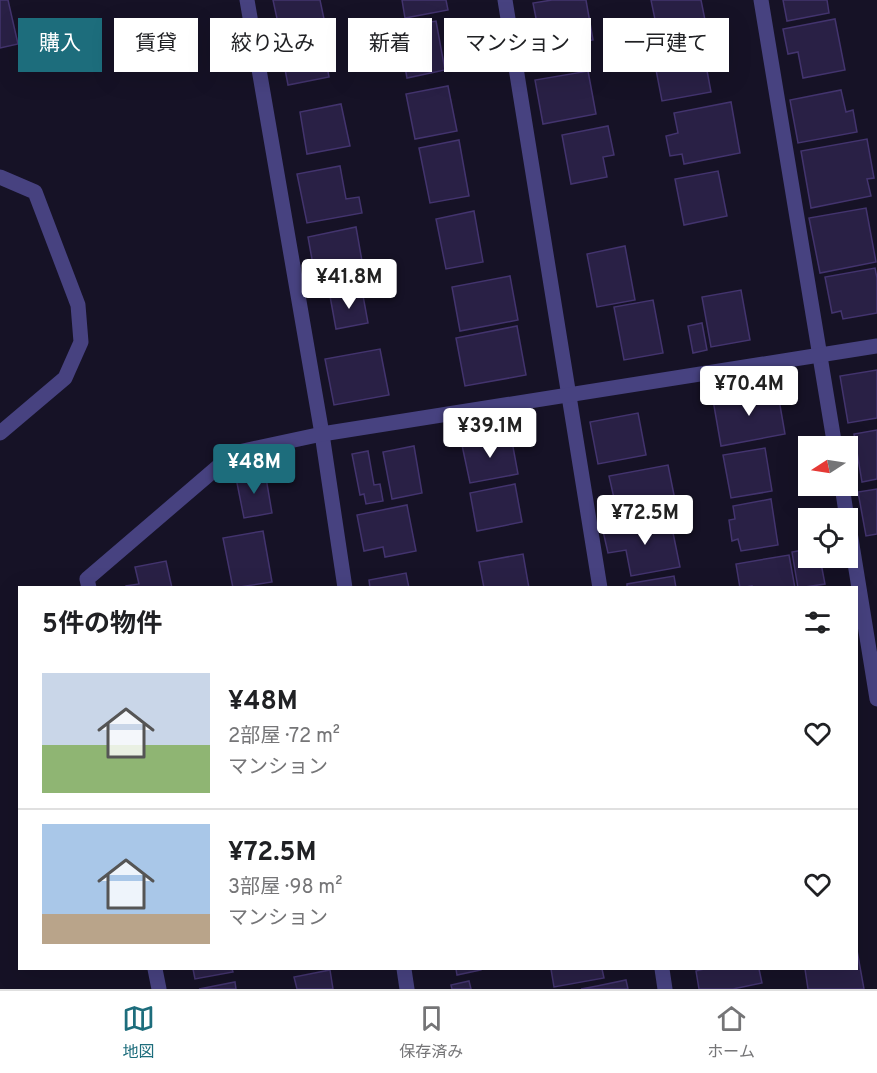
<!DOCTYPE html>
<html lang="ja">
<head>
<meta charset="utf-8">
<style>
  :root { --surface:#fff; --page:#f6f6f6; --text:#202124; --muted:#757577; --line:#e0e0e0; --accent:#1d6d7c }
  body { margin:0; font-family:Overpass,"Noto Sans JP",sans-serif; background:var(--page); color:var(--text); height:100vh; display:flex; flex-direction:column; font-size:22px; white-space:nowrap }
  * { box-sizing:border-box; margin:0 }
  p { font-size:20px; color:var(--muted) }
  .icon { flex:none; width:33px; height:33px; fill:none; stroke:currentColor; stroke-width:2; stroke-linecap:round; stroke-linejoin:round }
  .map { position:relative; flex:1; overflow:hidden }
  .sheet { position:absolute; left:18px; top:586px; width:840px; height:384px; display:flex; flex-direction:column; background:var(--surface); border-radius:0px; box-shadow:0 6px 24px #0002 }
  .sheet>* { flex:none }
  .guide { position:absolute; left:18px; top:18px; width:842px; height:54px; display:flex; gap:12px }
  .needle { width:39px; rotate:258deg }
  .buttons { position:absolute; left:798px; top:436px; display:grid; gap:12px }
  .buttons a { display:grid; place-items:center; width:60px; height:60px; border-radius:0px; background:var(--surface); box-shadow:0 6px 24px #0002; font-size:30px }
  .price { position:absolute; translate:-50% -51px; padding:0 14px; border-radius:6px; background:#fff; color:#222; font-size:20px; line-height:39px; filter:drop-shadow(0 2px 3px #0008) }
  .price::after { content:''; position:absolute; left:50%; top:36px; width:18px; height:14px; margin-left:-9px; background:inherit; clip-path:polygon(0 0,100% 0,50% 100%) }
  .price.on { background:var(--accent); color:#fff }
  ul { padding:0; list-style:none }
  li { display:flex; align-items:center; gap:18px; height:150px; padding:0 24px }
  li+li { border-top:2px solid var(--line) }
  li span { display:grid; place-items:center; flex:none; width:168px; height:120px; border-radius:0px; color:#555 }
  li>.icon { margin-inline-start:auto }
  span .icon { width:72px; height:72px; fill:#fffc; stroke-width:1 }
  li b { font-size:26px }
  h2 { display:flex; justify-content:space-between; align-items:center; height:72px; padding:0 24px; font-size:26px }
  .tag { padding:0 21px; border-radius:0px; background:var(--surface); box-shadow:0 6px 24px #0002; font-size:21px; line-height:54px }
  .tag.on { background:var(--accent); color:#fff }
  .tabs { display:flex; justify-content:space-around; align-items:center; height:84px; border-top:2px solid var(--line); background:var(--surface); font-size:16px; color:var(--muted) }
  .tabs a { display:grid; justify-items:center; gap:3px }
  .tabs .on { color:var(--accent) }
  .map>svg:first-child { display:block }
</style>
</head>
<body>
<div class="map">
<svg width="877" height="989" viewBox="0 0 877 989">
  <rect width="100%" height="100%" fill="#161226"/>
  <g fill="#292045" stroke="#43346e" stroke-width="1.5">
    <path d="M 0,0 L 8,0 L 18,44 L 0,48 Z"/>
    <path d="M 273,0 L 320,0 L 324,19 L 279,28 Z"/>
    <path d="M 402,0 L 446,0 L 448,10 L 405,18 Z"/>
    <path d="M 552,0 L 586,0 L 593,40 L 542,49 L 533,3 Z"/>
    <path d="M 651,0 L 701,0 L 707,30 L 659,39 Z"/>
    <path d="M 783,0 L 827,0 L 829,13 L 787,21 Z"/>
    <path d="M 835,19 L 845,70 L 803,78 L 798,52 L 788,54 L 783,29 Z"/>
    <path d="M 436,21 L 445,70 L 407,78 L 398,28 Z"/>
    <path d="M 705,39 L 709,59 L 705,60 L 711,92 L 662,101 L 652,49 Z"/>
    <path d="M 322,40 L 329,77 L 288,85 L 281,48 Z"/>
    <path d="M 588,71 L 596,114 L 543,124 L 535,80 Z"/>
    <path d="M 448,86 L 457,131 L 415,139 L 406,94 Z"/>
    <path d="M 841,90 L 846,112 L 853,110 L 857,132 L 798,143 L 790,100 Z"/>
    <path d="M 731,102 L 740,153 L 684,164 L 682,154 L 670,156 L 666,136 L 678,133 L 674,113 Z"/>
    <path d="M 341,104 L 350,146 L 307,154 L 300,112 Z"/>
    <path d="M 608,126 L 614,155 L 603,157 L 607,177 L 571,184 L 562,135 Z"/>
    <path d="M 867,139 L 874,178 L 867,179 L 871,196 L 811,208 L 801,151 Z"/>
    <path d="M 459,140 L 469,196 L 430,203 L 419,148 Z"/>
    <path d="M 340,166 L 346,199 L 359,197 L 362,213 L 307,223 L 297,174 Z"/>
    <path d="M 718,171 L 727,216 L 684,225 L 675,179 Z"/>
    <path d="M 866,208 L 876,262 L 820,273 L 809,218 Z"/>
    <path d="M 474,211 L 483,262 L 446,269 L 436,219 Z"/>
    <path d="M 356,227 L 365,278 L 317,287 L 308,237 Z"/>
    <path d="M 625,246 L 635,300 L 597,307 L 587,254 Z"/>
    <path d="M 875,268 L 877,278 L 877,313 L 843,319 L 841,311 L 832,313 L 825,277 Z"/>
    <path d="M 510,276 L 518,320 L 460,331 L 452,287 Z"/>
    <path d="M 362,290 L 368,323 L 336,329 L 330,296 Z"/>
    <path d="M 741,290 L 750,340 L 711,347 L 702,297 Z"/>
    <path d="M 653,300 L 663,353 L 624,360 L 614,307 Z"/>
    <path d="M 702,323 L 707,350 L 693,353 L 688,326 Z"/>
    <path d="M 517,326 L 526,375 L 465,386 L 456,338 Z"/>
    <path d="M 380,349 L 389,395 L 334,405 L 325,359 Z"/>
    <path d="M 877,370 L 877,418 L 848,423 L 840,376 Z"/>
    <path d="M 777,388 L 785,434 L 721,446 L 713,400 Z"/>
    <path d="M 638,413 L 646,455 L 598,464 L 590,422 Z"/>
    <path d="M 877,430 L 877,479 L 862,482 L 854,434 Z"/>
    <path d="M 511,436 L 518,474 L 470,483 L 462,445 Z"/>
    <path d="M 414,446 L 422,493 L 392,499 L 383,452 Z"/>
    <path d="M 765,448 L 772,491 L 731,498 L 723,455 Z"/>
    <path d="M 368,451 L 374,485 L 380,484 L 383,501 L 366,504 L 364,494 L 360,495 L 352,454 Z"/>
    <path d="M 668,465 L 676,505 L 618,516 L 609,476 Z"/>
    <path d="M 265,472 L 272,513 L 244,518 L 236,478 Z"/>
    <path d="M 515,484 L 522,522 L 477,531 L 470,493 Z"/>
    <path d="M 877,489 L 877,534 L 866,536 L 858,492 Z"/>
    <path d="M 771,499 L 778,545 L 741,551 L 738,539 L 732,541 L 729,520 L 735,519 L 733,506 Z"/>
    <path d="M 407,505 L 416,551 L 385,557 L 383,547 L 364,551 L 357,515 Z"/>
    <path d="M 670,518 L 680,567 L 631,576 L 626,550 L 608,553 L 603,531 Z"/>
    <path d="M 263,531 L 272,582 L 233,588 L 223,538 Z"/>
    <path d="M 808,549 L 808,558 L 820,558 L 825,584 L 798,588 L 792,552 Z"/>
    <path d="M 523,554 L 529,588 L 484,588 L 479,562 Z"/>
    <path d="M 789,555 L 795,588 L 752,588 L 752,586 L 740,588 L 736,564 Z"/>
    <path d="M 166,561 L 172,588 L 126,588 L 126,586 L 139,584 L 135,567 Z"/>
    <path d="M 406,573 L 409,588 L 370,588 L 369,580 Z"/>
    <path d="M 674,576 L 676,588 L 627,588 L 627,584 Z"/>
    <path d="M 856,945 L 864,989 L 808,989 L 805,969 L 856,969 Z"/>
    <path d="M 193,969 L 232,969 L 233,972 L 195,979 Z"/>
    <path d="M 456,969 L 481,969 L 481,970 L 457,975 Z"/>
    <path d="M 551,969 L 602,969 L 604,978 L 554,987 Z"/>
    <path d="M 704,969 L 759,969 L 762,983 L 733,989 L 699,989 L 696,971 Z"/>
    <path d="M 330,970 L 333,989 L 297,989 L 294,977 Z"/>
    <path d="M 626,980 L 628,989 L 581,989 L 597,986 Z"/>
    <path d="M 469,981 L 471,989 L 452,989 L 451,985 Z"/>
    <path d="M 235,982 L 236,989 L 199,989 Z"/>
  </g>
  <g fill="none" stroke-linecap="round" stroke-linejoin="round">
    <g stroke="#474280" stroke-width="15">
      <path d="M 247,0 L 322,434 L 345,588"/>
      <path d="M 505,0 L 600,588"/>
      <path d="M 761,0 L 835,447"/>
      <path d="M 0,177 L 35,192 L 78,305 L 81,342 L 65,378 L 0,433"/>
      <path d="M 842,486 L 847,519"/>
      <path d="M 848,520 L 877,699"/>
      <path d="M 89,588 L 87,579 L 234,453 L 322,434 L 877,346"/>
      <path d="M 155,969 L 159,989"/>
      <path d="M 404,969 L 407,989"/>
      <path d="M 662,969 L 665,989"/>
    </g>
  </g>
</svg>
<div class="buttons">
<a><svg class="needle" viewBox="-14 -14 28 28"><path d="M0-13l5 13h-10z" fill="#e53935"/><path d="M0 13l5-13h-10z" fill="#757577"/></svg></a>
<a><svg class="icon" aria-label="locate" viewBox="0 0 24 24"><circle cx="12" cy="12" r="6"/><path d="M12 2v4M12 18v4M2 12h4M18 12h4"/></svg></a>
</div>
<b class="price" style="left:349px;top:310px">¥41.8M</b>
<b class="price" style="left:749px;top:417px">¥70.4M</b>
<b class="price" style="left:490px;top:459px">¥39.1M</b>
<b class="price on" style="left:254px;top:495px">¥48M</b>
<b class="price" style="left:645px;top:546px">¥72.5M</b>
<div class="guide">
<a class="tag on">購入</a>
<a class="tag">賃貸</a>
<a class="tag">絞り込み</a>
<a class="tag">新着</a>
<a class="tag">マンション</a>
<a class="tag">一戸建て</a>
</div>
<section class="sheet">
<h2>5件の物件<svg class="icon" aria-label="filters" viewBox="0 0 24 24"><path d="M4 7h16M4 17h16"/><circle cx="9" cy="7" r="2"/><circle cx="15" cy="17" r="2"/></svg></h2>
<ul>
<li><span style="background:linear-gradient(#c9d6e8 60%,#8fb573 0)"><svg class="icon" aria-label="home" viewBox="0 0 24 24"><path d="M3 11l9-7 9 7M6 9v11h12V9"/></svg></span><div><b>¥48M</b><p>2部屋 · 72 m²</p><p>マンション</p></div><svg class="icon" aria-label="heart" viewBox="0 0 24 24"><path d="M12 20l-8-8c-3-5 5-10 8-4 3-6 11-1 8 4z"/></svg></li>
<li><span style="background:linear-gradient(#a9c7e8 75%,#b9a48a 0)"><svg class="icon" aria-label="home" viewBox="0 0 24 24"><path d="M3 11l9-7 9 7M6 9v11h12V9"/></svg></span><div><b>¥72.5M</b><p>3部屋 · 98 m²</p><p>マンション</p></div><svg class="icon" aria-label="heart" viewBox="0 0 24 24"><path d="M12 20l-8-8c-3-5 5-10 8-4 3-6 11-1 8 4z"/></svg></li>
</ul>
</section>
</div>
<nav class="tabs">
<a class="on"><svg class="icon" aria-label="map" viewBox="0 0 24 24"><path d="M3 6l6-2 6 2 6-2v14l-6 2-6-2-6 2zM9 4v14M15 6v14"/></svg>地図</a>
<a><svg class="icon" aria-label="saved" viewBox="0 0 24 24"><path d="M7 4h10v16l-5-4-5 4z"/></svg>保存済み</a>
<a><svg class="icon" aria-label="home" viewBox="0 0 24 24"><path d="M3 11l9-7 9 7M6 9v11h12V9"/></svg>ホーム</a>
</nav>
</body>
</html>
